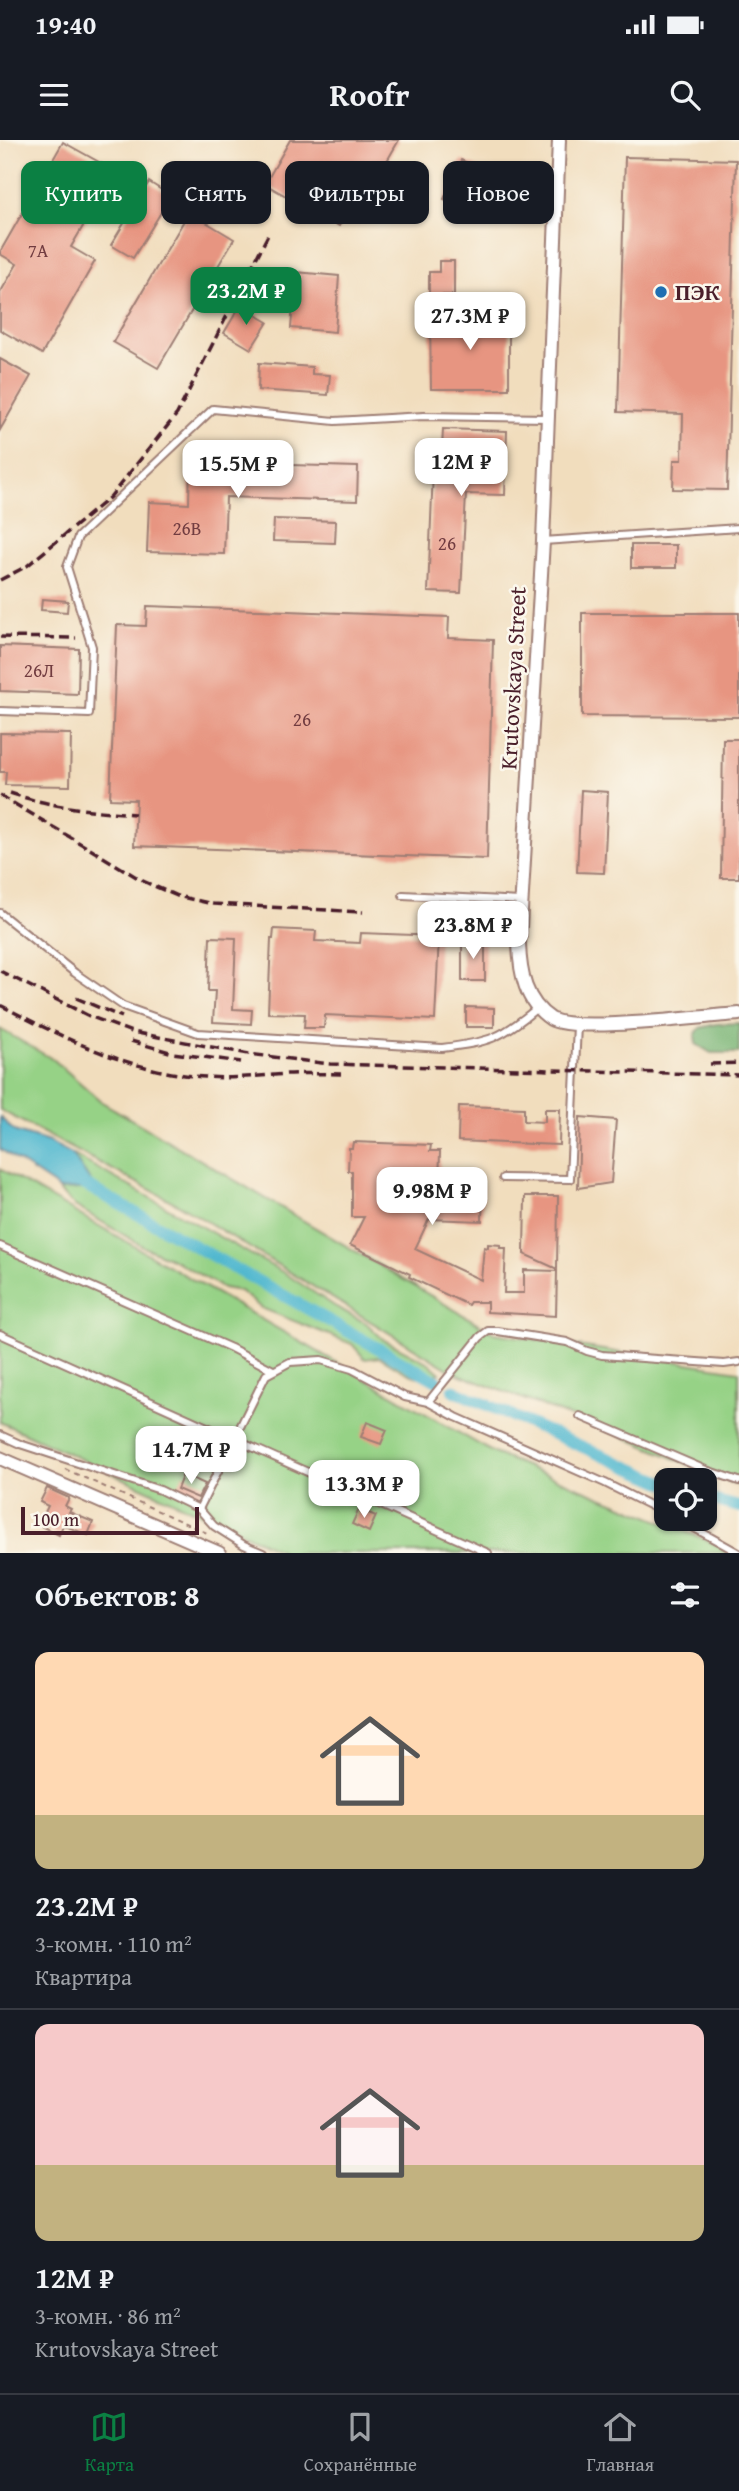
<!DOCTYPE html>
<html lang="ru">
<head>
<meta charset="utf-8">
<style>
  :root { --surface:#171b24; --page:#242831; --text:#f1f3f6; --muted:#9ea1a6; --line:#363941; --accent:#0b8043 }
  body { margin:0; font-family:"Gentium Book Plus",serif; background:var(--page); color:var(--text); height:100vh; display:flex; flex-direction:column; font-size:26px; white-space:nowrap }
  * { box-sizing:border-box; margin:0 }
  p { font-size:23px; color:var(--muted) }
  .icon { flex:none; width:38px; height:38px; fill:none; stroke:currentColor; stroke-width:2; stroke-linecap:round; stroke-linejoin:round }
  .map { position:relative; height:1413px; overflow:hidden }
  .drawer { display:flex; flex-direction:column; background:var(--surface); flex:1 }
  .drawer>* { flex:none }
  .hud { position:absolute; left:21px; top:21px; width:698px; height:63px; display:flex; gap:14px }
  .buttons { position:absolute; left:654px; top:1328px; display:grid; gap:14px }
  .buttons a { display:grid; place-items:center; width:63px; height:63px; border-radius:14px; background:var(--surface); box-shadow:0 2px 5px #0004; font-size:35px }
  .scale { position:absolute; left:21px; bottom:18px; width:178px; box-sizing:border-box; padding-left:7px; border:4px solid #4a1f2b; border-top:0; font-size:19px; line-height:24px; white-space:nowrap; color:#4a1f2b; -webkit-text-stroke:5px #fbf7ec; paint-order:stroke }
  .price { position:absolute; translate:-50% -60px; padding:0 16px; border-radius:14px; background:#fff; color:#222; font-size:23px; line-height:46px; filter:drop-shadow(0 2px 4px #0008) }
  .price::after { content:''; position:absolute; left:50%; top:42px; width:21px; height:16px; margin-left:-10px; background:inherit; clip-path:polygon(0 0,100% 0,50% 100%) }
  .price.selected { background:var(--accent); color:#fff }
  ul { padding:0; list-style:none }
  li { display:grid; align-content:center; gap:14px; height:371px; padding:0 35px }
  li+li { border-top:2px solid var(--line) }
  li span { display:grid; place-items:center; height:217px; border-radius:14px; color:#555 }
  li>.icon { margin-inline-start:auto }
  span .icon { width:126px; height:126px; fill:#fffc; stroke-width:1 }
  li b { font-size:30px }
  h2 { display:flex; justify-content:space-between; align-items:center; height:84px; padding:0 35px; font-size:30px }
  .chip { padding:0 24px; border-radius:14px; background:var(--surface); box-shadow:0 2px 5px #0004; font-size:24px; line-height:63px }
  .chip.selected { background:var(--accent); color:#fff }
  .status { display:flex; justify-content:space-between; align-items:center; height:49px; padding:0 35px; background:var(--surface); direction:ltr }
  .status svg { height:19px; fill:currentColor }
  header { display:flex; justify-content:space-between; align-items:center; height:91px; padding:0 35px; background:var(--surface); font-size:32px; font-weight:700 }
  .menu { display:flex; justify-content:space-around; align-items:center; height:98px; border-top:2px solid var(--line); background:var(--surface); font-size:19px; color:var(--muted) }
  .menu a { display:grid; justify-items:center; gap:4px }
  .menu .selected { color:var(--accent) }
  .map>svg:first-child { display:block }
</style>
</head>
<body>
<div class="status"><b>19:40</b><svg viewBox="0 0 49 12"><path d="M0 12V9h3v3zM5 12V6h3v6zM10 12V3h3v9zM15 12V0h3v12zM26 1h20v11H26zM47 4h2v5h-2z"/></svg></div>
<header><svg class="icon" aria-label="menu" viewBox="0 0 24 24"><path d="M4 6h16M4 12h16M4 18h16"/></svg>Roofr<svg class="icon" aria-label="search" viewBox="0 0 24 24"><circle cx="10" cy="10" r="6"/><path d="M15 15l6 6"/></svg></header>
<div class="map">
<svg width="739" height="1413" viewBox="0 0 739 1413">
  <rect width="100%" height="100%" fill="#fbf7ec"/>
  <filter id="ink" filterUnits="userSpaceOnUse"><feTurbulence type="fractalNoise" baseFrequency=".0143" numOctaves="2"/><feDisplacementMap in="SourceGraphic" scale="14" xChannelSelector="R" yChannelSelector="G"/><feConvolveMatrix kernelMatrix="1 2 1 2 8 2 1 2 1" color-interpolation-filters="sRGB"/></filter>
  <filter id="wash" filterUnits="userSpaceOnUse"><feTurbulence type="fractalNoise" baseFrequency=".00686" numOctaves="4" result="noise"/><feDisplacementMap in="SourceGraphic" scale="28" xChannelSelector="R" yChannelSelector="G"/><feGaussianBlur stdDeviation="1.57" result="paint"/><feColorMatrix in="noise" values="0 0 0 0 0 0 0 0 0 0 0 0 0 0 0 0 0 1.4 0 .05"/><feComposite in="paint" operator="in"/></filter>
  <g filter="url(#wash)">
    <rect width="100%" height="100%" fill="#f1ddbd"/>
    <g fill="#96d286" stroke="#707858" stroke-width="2">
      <path d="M 0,889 L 54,920 L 102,962 L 494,1193 L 739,1231 L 739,1346 L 624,1297 L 455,1233 L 183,1067 L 0,970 Z"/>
      <path d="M 72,1014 L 286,1134 L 336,1167 L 366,1183 L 384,1200 L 429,1223 L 440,1233 C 418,1246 399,1227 380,1217 L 365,1219 L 352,1204 L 261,1168 L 240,1151 L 223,1148 L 174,1120 L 148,1109 L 75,1066 L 58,1050 L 94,1048 Z"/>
      <path d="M 0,1029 L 496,1314 L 738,1413 L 286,1413 L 0,1282 Z"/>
    </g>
    <path fill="#78b473" stroke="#616a4f" stroke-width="2" d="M 739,883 L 739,913 L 711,913 L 696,904 L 695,895 L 700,888 L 716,884 Z"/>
    <path fill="#51b8cf" stroke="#4e6c7d" stroke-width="2" d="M 0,977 L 14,991 L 49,1002 L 72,1014 L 95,1048 L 58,1050 L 54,1045 L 0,1009 Z"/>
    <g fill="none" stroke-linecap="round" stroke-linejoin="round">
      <g stroke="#51b8cf" stroke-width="12">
        <path d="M 78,1041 L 437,1241"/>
        <path d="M 453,1250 L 667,1344"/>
        <path d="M 705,1358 L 739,1367"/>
      </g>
    </g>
    <g id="blocks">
      <g fill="#e79581">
        <path d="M 290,0 L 399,0 L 356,75 L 348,71 L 339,86 L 265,44 Z"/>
        <path d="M 63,2 L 115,31 L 71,107 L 95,121 L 42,214 L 0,190 L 0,153 L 17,124 L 0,114 L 0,112 Z"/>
        <path d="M 625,17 L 736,20 L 727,350 L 673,349 L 674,320 L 682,320 L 683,274 L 618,272 Z"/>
        <path d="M 461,20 L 495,35 L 487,54 L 491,56 L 483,76 L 444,59 Z"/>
        <path d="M 149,42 L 171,56 L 133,118 L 111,105 Z"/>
        <path d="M 189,72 L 234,99 L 158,228 L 113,202 Z"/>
        <path d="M 439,121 L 454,121 L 454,155 L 429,155 L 429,132 L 439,132 Z"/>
        <path d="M 296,132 L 339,136 L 335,192 L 291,188 Z"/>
        <path d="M 240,166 L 268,182 L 251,209 L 224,193 Z"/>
        <path d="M 509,175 L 509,249 L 431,249 L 430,176 Z"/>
        <path d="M 0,219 L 31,236 L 0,290 Z"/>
        <path d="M 259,223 L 312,227 L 312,234 L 330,235 L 328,255 L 258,250 Z"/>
        <path d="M 443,289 L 507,291 L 505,355 L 466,354 L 461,453 L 428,452 L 433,331 L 441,331 Z"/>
        <path d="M 190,322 L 358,327 L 357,361 L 226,357 L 224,414 L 147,412 L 149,362 L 189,364 Z"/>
        <path d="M 274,379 L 336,381 L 335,403 L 273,401 Z"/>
        <rect x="631" y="405" width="45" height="23"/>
        <path d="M 42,459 L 68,461 L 67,472 L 41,470 Z"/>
        <path d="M 147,466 L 449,477 L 448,498 L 493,500 L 487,719 L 134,706 L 136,660 L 110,659 L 117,485 L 146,486 Z"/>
        <path d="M 582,473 L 739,473 L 739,577 L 582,576 Z"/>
        <path d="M 0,506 L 79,509 L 78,554 L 0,551 Z"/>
        <path d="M 0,593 L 71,594 L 70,646 L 5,645 L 6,632 L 0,632 Z"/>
        <path d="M 723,599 L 739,599 L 739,738 L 721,738 Z"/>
        <path d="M 581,650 L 608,652 L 604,733 L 577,732 Z"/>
        <path d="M 274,789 L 316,791 L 315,801 L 360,803 L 361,793 L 439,796 L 435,880 L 325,875 L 324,888 L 304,888 L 305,874 L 268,873 L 271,799 L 273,799 Z"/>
        <path d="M 210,797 L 236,798 L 233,869 L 252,870 L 251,884 L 213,882 L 215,851 L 208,851 Z"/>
        <path d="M 462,801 L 485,802 L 485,841 L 462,841 Z"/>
        <path d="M 466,867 L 494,868 L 494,887 L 466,887 Z"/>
        <path d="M 459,966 L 524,968 L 524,981 L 545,982 L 545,969 L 560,969 L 559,1005 L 458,1001 Z"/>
        <path d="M 580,977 L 616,980 L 611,1043 L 578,1048 Z"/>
        <path d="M 353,1002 L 431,1005 L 430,1011 L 440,1011 L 439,1046 L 483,1047 L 482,1081 L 429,1079 L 415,1109 L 481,1140 L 484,1107 L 488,1108 L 488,1104 L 501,1105 L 500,1108 L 506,1108 L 504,1153 L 524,1153 L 524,1130 L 557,1131 L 556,1176 L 487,1172 L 487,1162 L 470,1162 L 468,1165 L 409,1137 L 410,1134 L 350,1105 L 364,1077 L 352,1077 L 352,1031 L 348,1031 L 349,1008 L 352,1008 Z"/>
        <path d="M 525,1056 L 558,1056 L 557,1129 L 524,1114 Z"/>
        <path d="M 367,1282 L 387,1290 L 381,1304 L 361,1297 Z"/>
        <path d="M 183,1334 L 205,1344 L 198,1358 L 177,1349 Z"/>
        <path d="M 47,1348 L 69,1358 L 65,1366 L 71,1369 L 69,1372 L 93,1382 L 88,1395 L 63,1385 L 59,1395 L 39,1385 L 48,1366 L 40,1362 Z"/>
        <path d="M 359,1369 L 376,1376 L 369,1392 L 352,1384 Z"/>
      </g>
    </g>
  </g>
  <g filter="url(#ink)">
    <use href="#blocks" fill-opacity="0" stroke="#9e7e74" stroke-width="2"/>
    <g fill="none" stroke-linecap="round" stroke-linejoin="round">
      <defs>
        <g id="service">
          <path d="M 543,401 L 739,388"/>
          <path d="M 0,571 L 89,574 L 92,507 L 67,427 L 78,397 L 213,269 L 335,281 L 424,276 L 547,278"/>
          <path d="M 403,755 L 521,761"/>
          <path d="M 0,773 L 75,833 L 123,866 L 198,893 L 442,908 C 490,902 500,899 537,868"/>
          <path d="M 503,1038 L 570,1039 L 577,885"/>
          <path d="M 0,1106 L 231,1208 L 273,1230"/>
          <path d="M 0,1194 L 488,1413"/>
          <path d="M 428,1262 L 456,1277 L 605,1343 L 667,1374"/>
          <path d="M 580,1276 L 706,1330 L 739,1341"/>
          <path d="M 0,1295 L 20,1304 L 160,1350 L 199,1369 L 214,1386 L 244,1405 L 263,1413"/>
          <path d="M 199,1369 L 266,1235 L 290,1222 L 321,1220 L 352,1229 L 405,1257 L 428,1262 L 480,1197 L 488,1191 L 498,1191 L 567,1202 L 587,1211 L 602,1215 L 724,1224 L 739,1222"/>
          <path d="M 678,1379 L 739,1413"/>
        </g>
        <g id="minor">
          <path d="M 559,0 L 543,401 L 519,804 C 520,833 525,862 551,879 C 575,893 705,876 739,874"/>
          <path d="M 0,1318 L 219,1413"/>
        </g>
      </defs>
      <use href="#service" stroke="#9e7e74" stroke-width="10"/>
      <use href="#minor" stroke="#9e7e74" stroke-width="16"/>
      <path stroke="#9e7e74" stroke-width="2" stroke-dasharray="5 5" stroke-linecap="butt" d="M 65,1329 L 207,1393"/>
      <use href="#service" stroke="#fff" stroke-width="6"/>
      <use href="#minor" stroke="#fff" stroke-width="12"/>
      <g stroke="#4a1f2b" stroke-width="3.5" stroke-dasharray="10 5" stroke-linecap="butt">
        <path d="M 0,440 L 27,426 L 110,357 L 177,274 L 269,93"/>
        <path d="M 0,497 L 76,498"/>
        <path d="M 10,653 C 51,667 93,671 135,674"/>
        <path d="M 0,655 L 143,741 L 177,756 L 213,764 L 363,772"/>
        <path d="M 0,831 L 89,876 L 132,892 L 249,914 L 330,924 L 739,935"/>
        <path d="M 76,858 L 122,877"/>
        <path d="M 0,865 C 64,898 132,933 206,937 C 233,939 259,936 286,934 C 306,933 326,934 345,934"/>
        <path d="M 131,901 L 173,913 L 241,922"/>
        <path d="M 710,924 L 739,923"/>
      </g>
    </g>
  </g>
  <circle fill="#1f6fb2" stroke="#fbf7ec" stroke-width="2.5" cx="661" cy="152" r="7"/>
  <g text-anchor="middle" stroke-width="5" stroke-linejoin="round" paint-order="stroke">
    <g font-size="19" fill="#713c40">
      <text x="38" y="117">7А</text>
      <text x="187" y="395">26В</text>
      <text x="447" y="410">26</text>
      <text x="39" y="537">26Л</text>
      <text x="302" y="586">26</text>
    </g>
    <g font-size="23" font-weight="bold" fill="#4a1f2b" stroke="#fbf7ec" text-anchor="start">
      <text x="675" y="160">ПЭК</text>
    </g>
    <g font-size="23" fill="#4a1f2b" stroke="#fbf7ec">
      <text transform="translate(513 538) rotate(-87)" y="8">Krutovskaya Street</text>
    </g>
  </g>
</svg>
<div class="buttons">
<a><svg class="icon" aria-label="locate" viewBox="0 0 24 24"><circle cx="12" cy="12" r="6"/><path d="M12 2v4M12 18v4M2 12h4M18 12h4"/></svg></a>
</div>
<div class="scale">100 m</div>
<b class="price selected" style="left:246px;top:187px">23.2M ₽</b>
<b class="price" style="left:470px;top:212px">27.3M ₽</b>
<b class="price" style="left:461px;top:358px">12M ₽</b>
<b class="price" style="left:238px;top:360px">15.5M ₽</b>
<b class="price" style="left:473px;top:821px">23.8M ₽</b>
<b class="price" style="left:432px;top:1087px">9.98M ₽</b>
<b class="price" style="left:191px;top:1346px">14.7M ₽</b>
<b class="price" style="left:364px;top:1380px">13.3M ₽</b>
<div class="hud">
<a class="chip selected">Купить</a>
<a class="chip">Снять</a>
<a class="chip">Фильтры</a>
<a class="chip">Новое</a>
</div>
</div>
<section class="drawer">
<h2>Объектов: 8<svg class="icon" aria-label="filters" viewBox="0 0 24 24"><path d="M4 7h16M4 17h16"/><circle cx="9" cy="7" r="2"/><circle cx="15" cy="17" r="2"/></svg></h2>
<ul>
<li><span style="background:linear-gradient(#ffd9b3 75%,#c2b280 0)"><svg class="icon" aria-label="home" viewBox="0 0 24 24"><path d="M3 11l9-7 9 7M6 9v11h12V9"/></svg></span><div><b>23.2M ₽</b><p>3-комн. · 110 m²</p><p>Квартира</p></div></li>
<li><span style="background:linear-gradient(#f6c9c9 65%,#c2b280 0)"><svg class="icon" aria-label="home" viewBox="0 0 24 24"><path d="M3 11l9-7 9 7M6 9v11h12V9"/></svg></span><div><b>12M ₽</b><p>3-комн. · 86 m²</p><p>Krutovskaya Street</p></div></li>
</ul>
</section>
<nav class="menu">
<a class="selected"><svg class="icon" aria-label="map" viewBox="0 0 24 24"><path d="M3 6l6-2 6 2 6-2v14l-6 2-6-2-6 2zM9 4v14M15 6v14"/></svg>Карта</a>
<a><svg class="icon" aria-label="saved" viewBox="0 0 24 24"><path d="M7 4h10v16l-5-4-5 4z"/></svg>Сохранённые</a>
<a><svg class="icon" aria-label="home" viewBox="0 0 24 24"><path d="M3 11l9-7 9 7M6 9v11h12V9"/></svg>Главная</a>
</nav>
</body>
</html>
